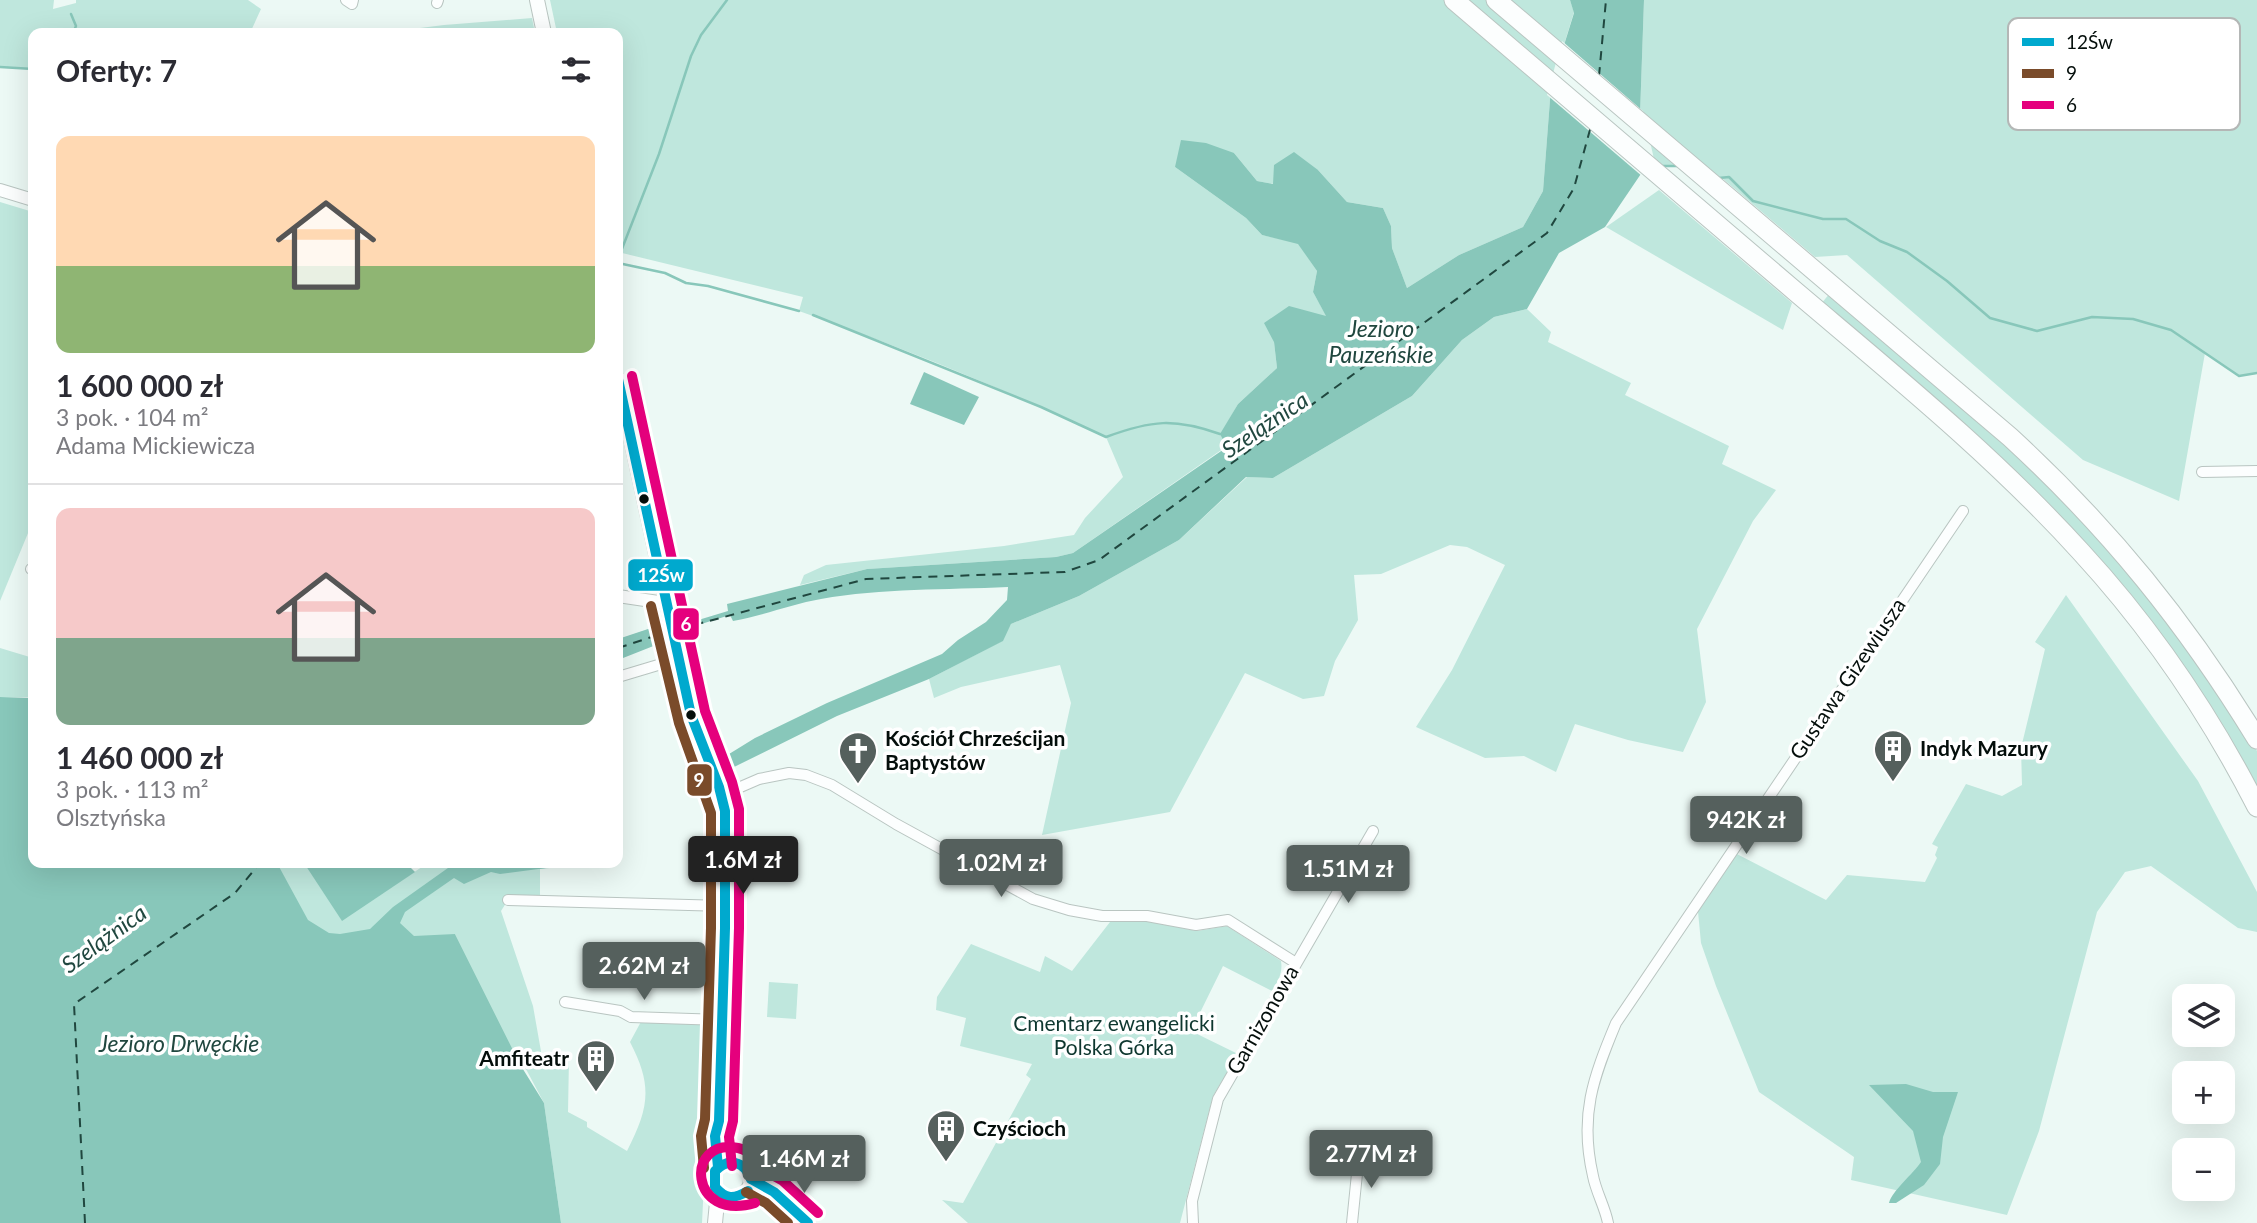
<!DOCTYPE html>
<html lang="pl">
<head>
<meta charset="utf-8">
<style>
  :root { --surface:#fff; --page:#f7f7f7; --text:#2b2b33; --muted:#7c7c81; --line:#e1e1e2; --accent:#55605d }
  body { margin:0; font-family:Lato,sans-serif; background:var(--page); color:var(--text); height:100vh; display:flex; flex-direction:column; font-size:26px; white-space:nowrap }
  * { box-sizing:border-box; margin:0 }
  p { font-size:23px; color:var(--muted) }
  .icon { flex:none; width:38px; height:38px; fill:none; stroke:currentColor; stroke-width:2; stroke-linecap:round; stroke-linejoin:round }
  .map { position:relative; flex:1; overflow:hidden }
  .side { position:absolute; left:28px; top:28px; width:595px; height:840px; display:flex; flex-direction:column; background:var(--surface); border-radius:14px; box-shadow:0 7px 28px #0002 }
  .side>* { flex:none }
  .buttons { position:absolute; left:2172px; top:984px; display:grid; gap:14px }
  .buttons a { display:grid; place-items:center; width:63px; height:63px; border-radius:14px; background:var(--surface); box-shadow:0 7px 28px #0002; font-size:35px }
  .price { position:absolute; translate:-50% -60px; padding:0 16px; border-radius:7px; background:var(--accent); color:#fff; font-size:23px; line-height:46px; filter:drop-shadow(0 2px 4px #0008) }
  .price::after { content:''; position:absolute; left:50%; top:42px; width:21px; height:16px; margin-left:-10px; background:inherit; clip-path:polygon(0 0,100% 0,50% 100%) }
  .price.on { background:#222; color:#fff }
  ul { padding:0; list-style:none }
  li { display:grid; align-content:center; gap:14px; height:371px; padding:0 28px }
  li+li { border-top:2px solid var(--line) }
  li span { display:grid; place-items:center; height:217px; border-radius:14px; color:#555 }
  li>.icon { margin-inline-start:auto }
  span .icon { width:126px; height:126px; fill:#fffc; stroke-width:1 }
  li b { font-size:30px }
  h2 { display:flex; justify-content:space-between; align-items:center; height:84px; padding:0 28px; font-size:30px }
  .map>svg:first-child { display:block }
</style>
</head>
<body>
<div class="map">
<svg width="2257" height="1223" viewBox="0 0 2257 1223">
  <rect width="100%" height="100%" fill="#ecf9f5"/>
  <g fill="#bfe7dd">
    <path d="M 0,0 L 54,0 L 53,9 L 76,3 L 76,0 L 248,0 L 261,9 L 250,33 L 33,33 L 32,69 L 0,67 Z"/>
    <path d="M 550,0 L 1570,0 L 1574,12 L 1551,87 L 1543,191 L 1523,227 L 1459,255 L 1407,288 L 1392,248 L 1391,226 L 1383,208 L 1347,202 L 1318,170 L 1274,184 L 1257,181 L 1234,153 L 1175,167 L 1246,218 L 1262,235 L 1298,243 L 1317,271 L 1313,292 L 1327,317 L 1274,342 L 1277,368 L 1238,404 L 1221,434 L 1227,446 L 1073,553 L 1056,557 L 867,569 L 800,585 L 804,575 L 826,565 L 1004,546 L 1074,535 L 1085,518 L 1123,477 L 1106,437 C 1006,390 904,348 799,311 L 803,297 L 618,252 L 618,33 L 557,33 Z"/>
    <path d="M 1644,0 L 2257,0 L 2257,373 L 2239,376 L 2205,353 L 2179,501 L 2083,460 L 1847,255 L 1815,257 L 1722,178 L 1714,179 L 1692,167 L 1646,166 L 1640,115 Z"/>
    <path d="M 532,18 L 535,33 L 380,33 L 444,25 Z"/>
    <path d="M 1659,190 L 1792,303 L 1783,330 L 1606,227 Z"/>
    <path d="M 0,202 L 33,212 L 33,521 L 0,601 Z"/>
    <path d="M 1830,293 L 1976,416 L 2093,526 L 2228,702 L 2257,751 L 2257,794 L 2150,625 L 1821,304 Z"/>
    <path d="M 1527,309 L 1551,332 L 1548,342 L 1631,383 L 1625,395 L 1729,446 L 1722,464 L 1776,490 L 1753,521 L 1697,629 L 1706,702 L 1683,752 L 1628,740 L 1575,724 L 1556,772 L 1524,756 L 1485,758 L 1416,727 L 1452,670 L 1505,565 L 1467,547 L 1450,545 L 1381,574 L 1354,575 L 1358,620 L 1335,661 L 1324,696 L 1303,699 L 1245,673 L 1170,812 L 1042,835 L 1071,703 L 1060,665 L 961,687 L 934,698 L 929,679 L 1002,641 L 1011,624 L 1079,596 L 1179,540 L 1247,477 L 1273,478 L 1412,396 L 1462,340 L 1494,317 Z"/>
    <path d="M 2066,595 L 2198,781 L 2257,892 L 2257,932 L 2238,928 L 2151,866 L 2125,872 L 2097,912 L 2039,1131 L 2007,1215 L 1851,1180 L 1854,1157 L 1759,1092 L 1716,986 L 1701,943 L 1697,901 L 1731,851 L 1826,900 L 1847,875 L 1925,882 L 1937,858 L 1935,855 L 1938,847 L 1932,844 L 1966,784 L 2002,796 L 2022,785 L 2021,748 L 2045,649 L 2035,642 Z"/>
    <path d="M 0,648 L 33,658 L 33,697 L 0,697 Z"/>
    <path d="M 0,728 L 33,863 L 305,863 L 358,909 L 428,863 L 476,863 L 479,867 L 540,863 L 540,901 L 508,900 L 501,911 L 533,1006 L 542,1057 L 569,1058 L 568,1112 L 587,1122 L 587,1127 L 627,1151 C 649,1108 653,1086 630,1042 L 643,1018 L 712,1020 L 702,1223 L 561,1223 L 544,1103 L 527,1071 L 513,1050 L 455,934 L 0,1223 Z"/>
    <path d="M 1146,921 L 1197,931 L 1227,926 L 1281,961 C 1283,973 1278,981 1272,991 L 1223,966 L 1191,1031 L 1238,1054 L 1213,1096 L 1180,1223 L 968,1223 L 942,1200 L 963,1203 L 1031,1079 L 1026,1075 L 1032,1064 L 960,1046 L 966,1018 L 936,1010 L 937,997 L 971,944 L 1040,972 L 1045,956 L 1072,971 L 1110,922 Z"/>
    <path d="M 769,982 L 798,984 L 796,1019 L 767,1017 Z"/>
  </g>
  <g fill="#88c7ba">
    <path d="M 1570,0 L 1644,0 L 1640,115 L 1651,159 L 1605,227 L 1559,253 L 1527,309 L 1494,317 L 1462,340 L 1412,396 L 1273,478 L 1246,477 L 1179,540 L 1079,596 L 1011,624 L 1003,641 L 929,679 L 837,716 L 726,771 L 721,759 L 755,738 L 827,703 L 942,654 L 958,640 L 986,622 L 1007,600 L 1008,587 C 946,590 882,588 821,599 C 791,604 763,616 733,621 L 730,615 L 663,636 L 656,645 L 618,660 L 618,639 L 648,629 L 662,631 L 728,611 L 727,604 L 867,569 L 1056,557 L 1073,553 L 1227,447 L 1220,434 L 1238,404 L 1277,368 L 1274,342 L 1264,323 L 1289,306 L 1326,316 L 1313,292 L 1317,271 L 1298,244 L 1262,235 L 1246,218 L 1175,167 L 1181,140 L 1206,143 L 1234,153 L 1257,181 L 1273,184 L 1274,165 L 1294,152 L 1318,170 L 1347,202 L 1383,208 L 1391,226 L 1392,248 L 1407,288 L 1459,255 L 1523,227 L 1543,191 L 1551,87 L 1574,13 Z"/>
    <path d="M 924,372 L 979,397 L 964,425 L 910,404 Z"/>
    <path d="M 0,697 L 33,698 L 33,863 L 277,863 L 308,920 L 329,933 L 340,934 L 370,929 L 393,907 L 455,863 L 490,863 L 491,868 L 521,866 L 532,863 L 584,863 L 500,874 L 491,872 L 464,884 L 454,878 L 405,912 L 400,923 L 414,936 L 455,934 L 521,1066 L 544,1103 L 561,1223 L 0,1223 Z"/>
    <path d="M 304,863 L 406,863 L 415,872 L 342,921 Z"/>
    <path d="M 1906,1084 L 1933,1092 L 1958,1092 L 1943,1137 L 1940,1164 L 1924,1185 L 1896,1203 L 1889,1203 C 1892,1191 1913,1174 1921,1162 L 1913,1131 L 1869,1085 Z"/>
  </g>
  <path fill="#ecf9f5" d="M 1562,41 L 1643,111 L 1654,159 L 1643,177 L 1547,95 Z"/>
  <g fill="none" stroke-linecap="round" stroke-linejoin="round">
    <g stroke="#88c7ba" stroke-width="2.5">
      <path d="M 71,14 L 76,26 L 73,33"/>
      <path d="M 0,67 L 33,69"/>
      <path d="M 1663,166 L 1677,166"/>
      <path d="M 1719,178 L 1729,177 L 1753,201 L 1823,219 L 1846,219 L 1880,241 L 1907,252 L 1947,281 L 1990,318 L 2037,331 L 2092,317 L 2133,319 L 2171,330 L 2239,376 L 2257,373"/>
      <path d="M 618,259 L 659,154 L 691,56 L 701,35 L 727,0"/>
      <path d="M 618,263 L 665,273 L 686,283 L 708,286 L 799,311"/>
      <path d="M 813,315 L 1041,407 L 1106,437 C 1152,420 1174,418 1220,434"/>
    </g>
    <g stroke="#88c7ba" stroke-width="10">
      <path d="M 697,787 L 723,763 L 733,758"/>
      <path d="M 480,867 L 549,863"/>
    </g>
    <g stroke="#20473f" stroke-width="2" stroke-dasharray="9 7" stroke-linecap="butt">
      <path d="M 1599,76 L 1606,0"/>
      <path d="M 679,629 L 866,579 L 1065,572 L 1099,560 L 1547,233 L 1574,188 L 1591,126"/>
      <path d="M 618,648 L 667,632"/>
      <path d="M 85,1223 L 74,1004 L 235,893 L 260,863"/>
    </g>
    <defs>
      <g id="minor">
        <path d="M 346,0 L 352,4 L 353,0"/>
        <path d="M 437,3 L 438,0"/>
        <path d="M 2202,472 L 2257,471"/>
        <path d="M 31,569 L 33,570"/>
        <path d="M 618,677 L 678,659"/>
        <path d="M 722,795 L 759,779 L 789,773 L 806,775 L 832,785 L 896,824 L 1033,899 L 1069,910 L 1102,916 L 1147,916 L 1196,925 L 1228,920 L 1296,963"/>
        <path d="M 508,900 L 725,906"/>
        <path d="M 565,1002 L 620,1011 L 631,1017 L 722,1020"/>
        <path d="M 1193,1223 L 1192,1201 L 1218,1099 L 1373,831"/>
        <path d="M 1352,1223 L 1359,1154"/>
        <path d="M 1608,1223 C 1605,1207 1596,1192 1593,1176 C 1579,1116 1593,1078 1616,1023 L 1963,511"/>
      </g>
      <g id="tertiary">
        <path d="M 0,190 L 33,200"/>
        <path d="M 618,596 L 665,603"/>
        <path d="M 751,1179 C 773,1186 792,1207 808,1223"/>
        <path d="M 748,1191 L 777,1195"/>
      </g>
      <g id="secondary">
        <path d="M 537,0 L 544,33"/>
        <path d="M 618,379 L 691,715 C 701,747 719,778 725,811 L 725,928 L 719,1121 L 715,1136 L 718,1167"/>
        <circle cx="732" cy="1179" r="19"/>
        <path d="M 715,1223 L 718,1192"/>
      </g>
      <g id="motorway">
        <path d="M 1454,0 C 1568,97 1682,194 1796,292 C 1894,375 1994,456 2081,552 C 2151,628 2210,715 2257,807"/>
        <path d="M 1496,0 L 2010,437 C 2110,529 2186,623 2257,739"/>
      </g>
    </defs>
    <use href="#minor" stroke="#b9c5c1" stroke-width="12"/>
    <use href="#tertiary" stroke="#b9c5c1" stroke-width="14"/>
    <use href="#secondary" stroke="#b9c5c1" stroke-width="16"/>
    <use href="#motorway" stroke="#b9c5c1" stroke-width="21"/>
    <use href="#minor" stroke="#fcfefe" stroke-width="10"/>
    <use href="#tertiary" stroke="#fcfefe" stroke-width="12"/>
    <use href="#secondary" stroke="#fcfefe" stroke-width="14"/>
    <use href="#motorway" stroke="#fcfefe" stroke-width="19"/>
    <defs>
      <g id="bus-1">
        <path d="M 618,379 L 691,715 L 719,787 L 725,811 L 725,928 L 719,1121 L 715,1136 L 718,1167"/>
        <path d="M 751,1179 L 774,1192 L 808,1223"/>
        <path d="M 748,1191 C 734,1199 726,1200 715,1187 L 715,1171 C 729,1157 744,1161 751,1179"/>
      </g>
      <g id="bus-2">
        <path d="M 651,606 L 679,723 L 711,813 L 711,928 L 705,1119 L 701,1136 L 704,1168"/>
        <path d="M 746,1192 L 766,1203 L 788,1223"/>
      </g>
      <g id="bus-3">
        <path d="M 632,376 L 705,711 L 732,782 L 739,809 L 739,928 L 733,1121 L 729,1137 L 732,1166"/>
        <path d="M 756,1166 L 783,1181 L 818,1213"/>
        <path d="M 755,1203 C 689,1223 684,1137 738,1148 C 752,1151 759,1162 764,1174"/>
      </g>
    </defs>
    <use href="#bus-1" stroke="#fff" stroke-width="16"/>
    <use href="#bus-2" stroke="#fff" stroke-width="16"/>
    <use href="#bus-3" stroke="#fff" stroke-width="16"/>
    <use href="#bus-1" stroke="#00a9ce" stroke-width="10"/>
    <use href="#bus-2" stroke="#7a4b2a" stroke-width="10"/>
    <use href="#bus-3" stroke="#e5007d" stroke-width="10"/>
  </g>
  <defs>
    <symbol id="building-pin" viewBox="-11 -11 22 30"><path d="M0 17L-7.5 6A9.5 9.5 0 1 1 7.5 6Z" fill="#55605d" stroke="#fff"/><path d="M-4-6H4V6H1V3H-1V6H-4ZM-2.5-4.3h1.7v1.8h-1.7ZM.8-4.3h1.7v1.8H.8ZM-2.5-1h1.7V.8h-1.7ZM.8-1h1.7V.8H.8Z" fill="#fff"/></symbol>
    <symbol id="church-pin" viewBox="-11 -11 22 30"><path d="M0 17L-7.5 6A9.5 9.5 0 1 1 7.5 6Z" fill="#55605d" stroke="#fff"/><path d="M-1.2-6h2.4v3.5h3.3v2.4h-3.3V6h-2.4V-.1h-3.3v-2.4h3.3Z" fill="#fff"/></symbol>
  </defs>
  <g fill-rule="evenodd">
    <use href="#building-pin" x="1871" y="727" width="44" height="60"/>
    <use href="#church-pin" x="836" y="729" width="44" height="60"/>
    <use href="#building-pin" x="574" y="1037" width="44" height="60"/>
    <use href="#building-pin" x="924" y="1107" width="44" height="60"/>
  </g>
  <g fill="#040e0b" stroke="#fff" stroke-width="2.5">
    <circle cx="644" cy="499" r="6"/>
    <circle cx="691" cy="715" r="6"/>
  </g>
  <g text-anchor="middle" stroke-width="7" stroke-linejoin="round" paint-order="stroke">
    <g font-size="21" fill="#040e0b" stroke="#fff">
      <text transform="translate(1848 679) rotate(-56)" y="7">Gustawa Gizewiusza</text>
      <text transform="translate(1263 1020) rotate(-60)" y="7">Garnizonowa</text>
    </g>
    <g font-size="21" font-weight="bold" fill="#040e0b" stroke="#fff" text-anchor="start">
      <text x="885" y="746">Kościół Chrześcijan<tspan x="885" dy="24">Baptystów</tspan></text>
      <text x="1920" y="756">Indyk Mazury</text>
      <text x="569" y="1066" text-anchor="end">Amfiteatr</text>
      <text x="973" y="1136">Czyścioch</text>
    </g>
    <g font-size="21" fill="#0e372f" stroke="#fff">
      <text x="1114" y="1031">Cmentarz ewangelicki<tspan x="1114" dy="24">Polska Górka</tspan></text>
    </g>
    <g font-size="23" font-style="italic" fill="#20473f" stroke="#fff">
      <text x="1381" y="337">Jezioro<tspan x="1381" dy="26">Pauzeńskie</tspan></text>
      <text transform="translate(1265 425) rotate(-34)" y="8">Szelążnica</text>
      <text transform="translate(104 939) rotate(-36)" y="8">Szelążnica</text>
      <text x="179" y="1052">Jezioro Drwęckie</text>
    </g>
  </g>
  <rect x="2008" y="18" width="232" height="112" rx="10" fill="#fff" stroke="#b4b7b6" stroke-width="2"/>
  <rect x="2022" y="38" width="32" height="8" fill="#00a9ce"/>
  <rect x="2022" y="69" width="32" height="9" fill="#7a4b2a"/>
  <rect x="2022" y="101" width="32" height="8" fill="#e5007d"/>
  <g font-size="19" fill="#040e0b">
    <text x="2066" y="49">12Św</text>
    <text x="2066" y="80">9</text>
    <text x="2066" y="112">6</text>
  </g>
  <g stroke="#fff" stroke-width="2.5">
    <rect x="627" y="558" width="67" height="34" rx="7" fill="#00a9ce"/>
    <rect x="672" y="607" width="28" height="34" rx="7" fill="#e5007d"/>
    <rect x="686" y="763" width="27" height="34" rx="7" fill="#7a4b2a"/>
  </g>
  <g font-size="19" text-anchor="middle" font-weight="bold" fill="#fff">
    <text x="661" y="582">12Św</text>
    <text x="686" y="631">6</text>
    <text x="699" y="787">9</text>
  </g>
</svg>
<div class="buttons">
<a><svg class="icon" aria-label="layers" viewBox="0 0 24 24"><path d="M12 4l9 5-9 5-9-5zM3 14l9 5 9-5"/></svg></a>
<a>+</a>
<a>−</a>
</div>
<b class="price" style="left:1746px;top:856px">942K zł</b>
<b class="price on" style="left:743px;top:896px">1.6M zł</b>
<b class="price" style="left:1001px;top:899px">1.02M zł</b>
<b class="price" style="left:1348px;top:905px">1.51M zł</b>
<b class="price" style="left:644px;top:1002px">2.62M zł</b>
<b class="price" style="left:1371px;top:1190px">2.77M zł</b>
<b class="price" style="left:804px;top:1195px">1.46M zł</b>
<section class="side">
<h2>Oferty: 7<svg class="icon" aria-label="filters" viewBox="0 0 24 24"><path d="M4 7h16M4 17h16"/><circle cx="9" cy="7" r="2"/><circle cx="15" cy="17" r="2"/></svg></h2>
<ul>
<li><span style="background:linear-gradient(#ffd9b3 60%,#8fb573 0)"><svg class="icon" aria-label="home" viewBox="0 0 24 24"><path d="M3 11l9-7 9 7M6 9v11h12V9"/></svg></span><div><b>1 600 000 zł</b><p>3 pok. · 104 m²</p><p>Adama Mickiewicza</p></div></li>
<li><span style="background:linear-gradient(#f6c9c9 60%,#7fa58c 0)"><svg class="icon" aria-label="home" viewBox="0 0 24 24"><path d="M3 11l9-7 9 7M6 9v11h12V9"/></svg></span><div><b>1 460 000 zł</b><p>3 pok. · 113 m²</p><p>Olsztyńska</p></div></li>
</ul>
</section>
</div>
</body>
</html>
